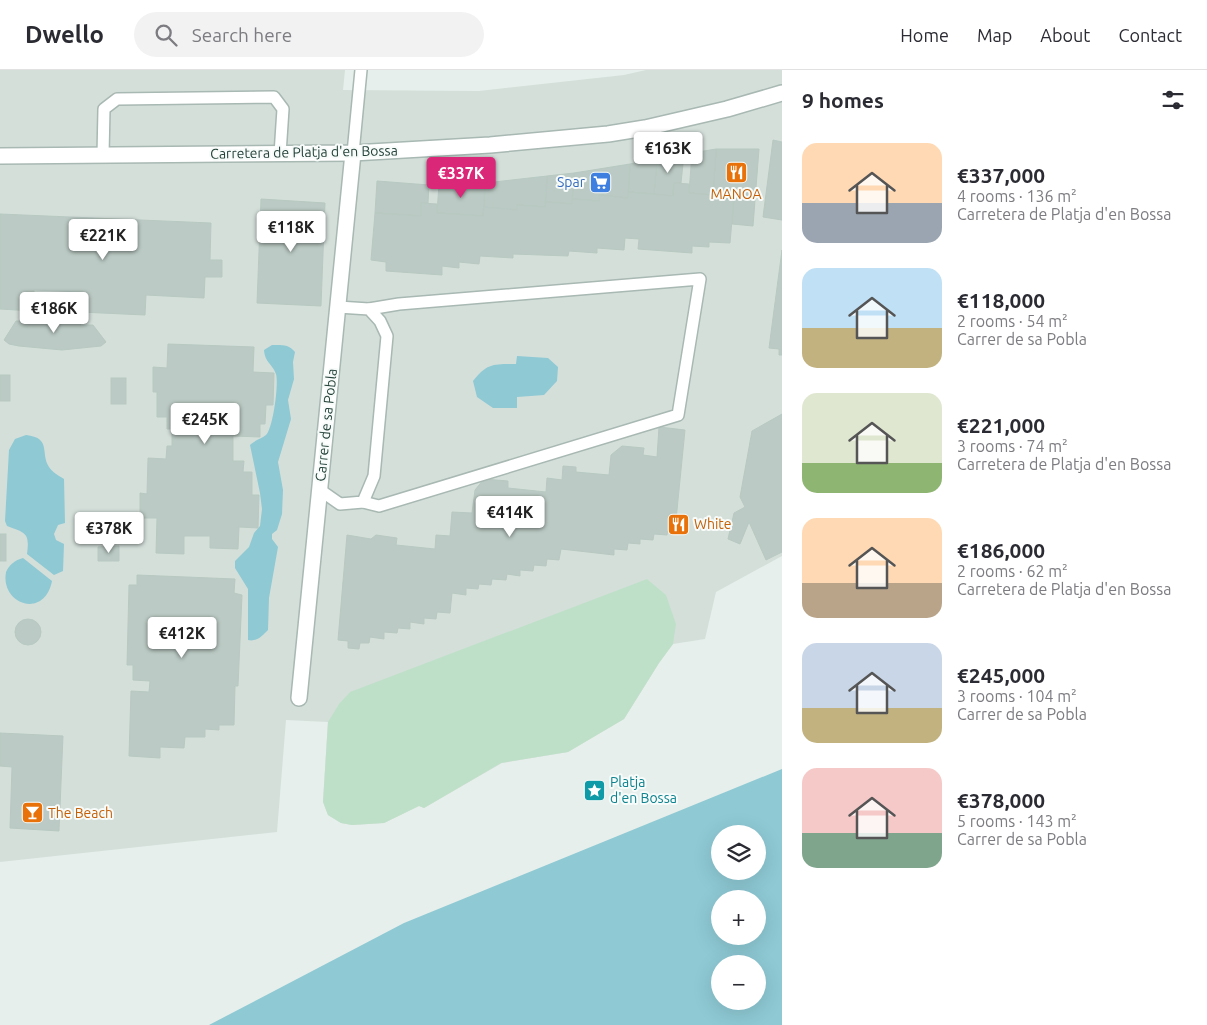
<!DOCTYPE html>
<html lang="en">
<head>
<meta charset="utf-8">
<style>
  :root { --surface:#fff; --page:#f2f2f3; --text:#2b2b33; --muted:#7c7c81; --line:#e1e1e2; --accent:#db2777 }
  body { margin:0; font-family:Ubuntu,sans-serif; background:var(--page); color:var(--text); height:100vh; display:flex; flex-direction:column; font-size:19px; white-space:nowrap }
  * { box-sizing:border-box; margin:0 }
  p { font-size:16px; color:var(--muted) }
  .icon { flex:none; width:28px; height:28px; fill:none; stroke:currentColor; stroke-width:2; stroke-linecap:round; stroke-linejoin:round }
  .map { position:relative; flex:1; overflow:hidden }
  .details { display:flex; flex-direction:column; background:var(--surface); width:425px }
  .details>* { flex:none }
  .controls { position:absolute; left:711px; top:755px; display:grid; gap:10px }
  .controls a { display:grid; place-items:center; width:55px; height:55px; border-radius:50%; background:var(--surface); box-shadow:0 5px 20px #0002; font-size:25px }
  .price { position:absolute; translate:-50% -42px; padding:0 11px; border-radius:5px; background:#fff; color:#222; font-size:16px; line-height:32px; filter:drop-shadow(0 1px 2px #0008) }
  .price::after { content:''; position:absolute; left:50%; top:30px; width:15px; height:11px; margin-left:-8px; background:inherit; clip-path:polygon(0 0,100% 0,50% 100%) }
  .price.on { background:var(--accent); color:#fff }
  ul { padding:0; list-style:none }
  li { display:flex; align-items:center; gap:15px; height:125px; padding:0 20px }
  li span { display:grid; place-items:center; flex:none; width:140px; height:100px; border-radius:15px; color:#555 }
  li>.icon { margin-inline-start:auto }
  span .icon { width:60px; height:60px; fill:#fffc; stroke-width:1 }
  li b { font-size:21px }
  h2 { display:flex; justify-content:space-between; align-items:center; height:60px; padding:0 20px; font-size:21px }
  header { display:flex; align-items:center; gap:30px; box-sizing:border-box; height:70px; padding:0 25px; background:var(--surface); border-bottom:1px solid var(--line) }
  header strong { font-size:24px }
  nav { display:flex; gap:28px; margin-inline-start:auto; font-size:18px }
  .search { width:350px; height:45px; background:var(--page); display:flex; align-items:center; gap:12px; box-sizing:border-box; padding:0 18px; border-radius:28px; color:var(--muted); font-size:19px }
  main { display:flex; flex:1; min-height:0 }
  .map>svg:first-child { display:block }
</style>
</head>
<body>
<header>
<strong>Dwello</strong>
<div class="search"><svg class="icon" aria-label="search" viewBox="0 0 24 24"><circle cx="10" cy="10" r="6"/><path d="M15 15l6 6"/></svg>Search here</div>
<nav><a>Home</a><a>Map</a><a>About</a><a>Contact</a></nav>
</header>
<main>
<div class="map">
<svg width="782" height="955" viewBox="0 0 782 955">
  <rect width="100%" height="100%" fill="#e6efeb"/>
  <path fill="#d4dfda" d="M 0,0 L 345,0 L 343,20 L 479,21 L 624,5 L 646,0 L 782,0 L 782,486 L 716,522 L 705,569 L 673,574 L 659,593 L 624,649 L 568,682 L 502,693 L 424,738 L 419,736 L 384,753 L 352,755 L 341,753 L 328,745 L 323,732 L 328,652 L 286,650 L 277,762 L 0,792 Z"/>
  <path fill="#bfe0c8" d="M 647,509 L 666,525 L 676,554 L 673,574 L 659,593 L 624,649 L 568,682 L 501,693 L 424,738 L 419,736 L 384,753 L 352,755 L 341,753 L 328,745 L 323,732 L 328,652 L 339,634 L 350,622 Z"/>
  <g fill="#8ec9d4" fill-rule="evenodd">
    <path d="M 272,275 C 281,275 289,274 295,282 L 293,292 L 294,309 L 288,330 L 291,349 L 278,392 L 283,420 L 282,444 L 277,460 L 272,464 L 272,469 L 278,477 L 269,528 L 268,560 C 262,566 257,572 248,570 L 248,519 L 235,498 L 235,491 L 249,477 L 254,463 L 260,456 L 262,439 L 260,423 L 250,375 C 255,370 261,369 266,365 C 273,359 279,313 276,304 C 272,293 265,293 264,280 Z"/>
    <path d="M 517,286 L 548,288 L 558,297 L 557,311 L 544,325 L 517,327 L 517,338 L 493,338 L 477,327 L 473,311 C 487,293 494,294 516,294 Z"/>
    <path d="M 26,365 C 52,368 40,383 49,397 C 52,402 59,406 64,409 L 65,453 L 58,455 L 54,464 L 56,470 L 64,474 L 63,501 L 54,505 L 27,484 C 30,462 25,463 7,456 L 5,451 L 9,380 L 15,369 Z"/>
    <path d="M 23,488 L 52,511 C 44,550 0,534 6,502 C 9,495 15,490 23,488 Z"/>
    <path d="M 782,699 L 782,955 L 209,955 L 404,853 ZM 720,764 L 758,764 L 758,801 L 720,801 ZM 720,829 L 758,829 L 758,866 L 720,866 ZM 720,894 L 758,894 L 758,931 L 720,931 Z"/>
  </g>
  <g fill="#bbcac4" stroke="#b8c9c2">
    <path d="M 773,70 L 782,72 L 782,150 L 763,147 Z"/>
    <path d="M 716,79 L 759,79 L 753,156 L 732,154 L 734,127 L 713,125 Z"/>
    <path d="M 716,79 L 713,125 L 689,123 L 692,83 Z"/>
    <path d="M 684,84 L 681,113 L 674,113 L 673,126 L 654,124 L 657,88 Z"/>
    <path d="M 657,88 L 654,124 L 628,122 L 630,94 Z"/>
    <path d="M 630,94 L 628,128 L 599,125 L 599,131 L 572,129 L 574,103 Z"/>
    <path d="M 574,103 L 572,134 L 546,132 L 547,106 Z"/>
    <path d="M 547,106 L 545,137 L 517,135 L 517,140 L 484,137 L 485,113 Z"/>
    <path d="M 377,111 L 429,115 L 428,133 L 421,133 L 421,146 L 375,143 Z"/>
    <path d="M 485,113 L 483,146 L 437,143 L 439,114 Z"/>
    <path d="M 674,113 L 689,114 L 689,123 L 734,127 L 730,173 L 709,172 L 709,177 L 692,176 L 692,183 L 638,179 L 639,169 L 625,168 L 624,180 L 597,178 L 597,183 L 569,181 L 568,186 L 513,184 L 513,188 L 480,186 L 479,194 L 459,192 L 459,198 L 442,196 L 442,205 L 386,201 L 386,192 L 371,190 L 375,143 L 421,146 L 421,133 L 437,134 L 437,143 L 483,146 L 484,137 L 517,140 L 517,135 L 545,137 L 546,132 L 572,134 L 572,129 L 599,131 L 599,125 L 628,128 L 628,122 L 673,126 Z"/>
    <path d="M 261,129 L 325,133 L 321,236 L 257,233 Z"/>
    <path d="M 0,144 L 211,153 L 210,190 L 222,190 L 222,207 L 205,207 L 204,228 L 146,225 L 145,245 L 80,242 L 81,222 L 34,220 L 33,241 L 0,239 Z"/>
    <path d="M 782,180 L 782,285 L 779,285 L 779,279 L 769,278 Z"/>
    <path d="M 31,246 L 74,249 L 81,255 L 93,255 L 106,272 L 101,276 L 62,280 L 19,276 L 9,274 L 4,270 L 16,251 L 28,251 Z"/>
    <path d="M 168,274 L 254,277 L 253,302 L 274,303 L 273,335 L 266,335 L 265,354 L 260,354 L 260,367 L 233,366 L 233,391 L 244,391 L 243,402 L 252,402 L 252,425 L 259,425 L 258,458 L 239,457 L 238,479 L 210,478 L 210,466 L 184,466 L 184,484 L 156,483 L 157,448 L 140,448 L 140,423 L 147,424 L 148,388 L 166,389 L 167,376 L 172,376 L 172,359 L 167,359 L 167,347 L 157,347 L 157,322 L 153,322 L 153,297 L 167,298 Z"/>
    <rect x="0" y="305" width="10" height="26"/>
    <rect x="111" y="308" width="15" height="26"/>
    <path d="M 782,344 L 782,482 L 766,490 L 749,452 L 740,474 L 728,469 L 734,443 L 745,437 L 740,427 L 752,361 Z"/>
    <path d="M 659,357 L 685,360 L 675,460 L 668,459 L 667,465 L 654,464 L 653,470 L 640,469 L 640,474 L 628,473 L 627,480 L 614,479 L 614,485 L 561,479 L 559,490 L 547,489 L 546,496 L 534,495 L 533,501 L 520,500 L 520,506 L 507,504 L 506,510 L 492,509 L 491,515 L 479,514 L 478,519 L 466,518 L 466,525 L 452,523 L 450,543 L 437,542 L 436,549 L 424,548 L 424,554 L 410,552 L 410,559 L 398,558 L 397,563 L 384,562 L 384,569 L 370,567 L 369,573 L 360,573 L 359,579 L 348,578 L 348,571 L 338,570 L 347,465 L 371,469 L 376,465 L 397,468 L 396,475 L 435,479 L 436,465 L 450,466 L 452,442 L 472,443 L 475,420 L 484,409 L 508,411 L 508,418 L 546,422 L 547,408 L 562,410 L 563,396 L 576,397 L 576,402 L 609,405 L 611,385 L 622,376 L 644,378 L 643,385 L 657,387 Z"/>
    <rect x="0" y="464" width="6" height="27"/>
    <path d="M 119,476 L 119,491 L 98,491 L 98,477 Z"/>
    <path d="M 137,505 L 235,509 L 234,523 L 242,525 L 238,616 L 235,616 L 234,655 L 219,655 L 219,660 L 205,659 L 205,667 L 185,667 L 184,678 L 160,677 L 160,688 L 129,686 L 131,621 L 149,622 L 150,611 L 133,610 L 133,595 L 127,595 L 129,515 L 137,515 Z"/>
    <circle cx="28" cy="562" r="13"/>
    <path d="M 0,663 L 63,666 L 59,761 L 10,758 L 12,697 L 0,696 Z"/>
  </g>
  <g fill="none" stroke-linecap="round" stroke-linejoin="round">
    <defs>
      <g id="service">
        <path d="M 353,83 L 361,0"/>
        <path d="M 103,85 L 104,39 L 117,29 L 274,27 L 283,39 L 280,84"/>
        <path d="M 320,420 L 340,434 L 363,432 L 374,406 L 387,266 L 380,251 L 369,239 L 338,237"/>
        <path d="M 363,432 L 379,436 L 678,345 L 700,209 L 399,234 L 369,239"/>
      </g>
      <path id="minor" d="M 299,628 L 353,83"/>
      <path id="tertiary" d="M 0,86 L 353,83 L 490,75 L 608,64 L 645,58 L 727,39 L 782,23"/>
    </defs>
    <use href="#service" stroke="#a8b8b2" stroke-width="14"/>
    <use href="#minor" stroke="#a8b8b2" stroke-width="18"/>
    <use href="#tertiary" stroke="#a8b8b2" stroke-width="18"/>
    <use href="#service" stroke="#fff" stroke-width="11"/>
    <use href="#minor" stroke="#fff" stroke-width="15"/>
    <use href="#tertiary" stroke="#fff" stroke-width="15"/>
  </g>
  <defs>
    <symbol id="restaurant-square" viewBox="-11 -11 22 22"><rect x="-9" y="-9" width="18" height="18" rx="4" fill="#e8710a" stroke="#f7fbf9"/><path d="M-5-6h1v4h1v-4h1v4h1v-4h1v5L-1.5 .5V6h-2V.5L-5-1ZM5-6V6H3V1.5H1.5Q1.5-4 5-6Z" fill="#fff"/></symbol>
    <symbol id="supermarket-square" viewBox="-11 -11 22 22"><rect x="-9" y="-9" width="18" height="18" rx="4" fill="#3f7fe0" stroke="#f7fbf9"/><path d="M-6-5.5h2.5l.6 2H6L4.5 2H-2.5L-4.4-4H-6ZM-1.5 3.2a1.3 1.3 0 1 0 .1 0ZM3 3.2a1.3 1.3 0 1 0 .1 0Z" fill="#fff"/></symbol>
    <symbol id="sight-square" viewBox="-11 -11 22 22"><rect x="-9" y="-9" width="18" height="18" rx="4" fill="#0f9aa8" stroke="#f7fbf9"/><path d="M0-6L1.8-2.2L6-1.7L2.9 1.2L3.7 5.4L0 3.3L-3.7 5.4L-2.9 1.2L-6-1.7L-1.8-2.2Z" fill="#fff"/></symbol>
    <symbol id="bar-square" viewBox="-11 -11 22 22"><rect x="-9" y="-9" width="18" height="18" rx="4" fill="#e8710a" stroke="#f7fbf9"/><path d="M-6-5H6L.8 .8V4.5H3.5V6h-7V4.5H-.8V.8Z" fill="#fff"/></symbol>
  </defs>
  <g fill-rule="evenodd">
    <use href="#restaurant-square" x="724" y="90" width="25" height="25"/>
    <use href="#supermarket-square" x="588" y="100" width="25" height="25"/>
    <use href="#restaurant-square" x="666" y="442" width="25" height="25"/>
    <use href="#sight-square" x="582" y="708" width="25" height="25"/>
    <use href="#bar-square" x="20" y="730" width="25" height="25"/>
  </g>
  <g text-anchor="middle" stroke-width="4" stroke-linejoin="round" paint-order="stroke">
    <g font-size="14" fill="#24423a" stroke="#f7fbf9">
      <text transform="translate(304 82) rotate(-1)" y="5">Carretera de Platja d'en Bossa</text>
      <text transform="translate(326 355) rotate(-84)" y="5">Carrer de sa Pobla</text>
    </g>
    <g font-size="14" fill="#366cbe" stroke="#f7fbf9" text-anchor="end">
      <text x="585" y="117">Spar</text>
    </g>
    <g font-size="14" fill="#c56008" stroke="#f7fbf9" text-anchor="start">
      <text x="736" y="129" text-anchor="middle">MANOA</text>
      <text x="694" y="459">White</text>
      <text x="48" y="748">The Beach</text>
    </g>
    <g font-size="14" fill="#0d838f" stroke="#f7fbf9" text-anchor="start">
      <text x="610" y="717">Platja<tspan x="610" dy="16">d'en Bossa</tspan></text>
    </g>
  </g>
</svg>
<div class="controls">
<a><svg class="icon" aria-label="layers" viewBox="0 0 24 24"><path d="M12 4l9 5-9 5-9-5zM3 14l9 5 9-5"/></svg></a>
<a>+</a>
<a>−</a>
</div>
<b class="price" style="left:668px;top:104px">€163K</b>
<b class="price on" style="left:461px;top:129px">€337K</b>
<b class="price" style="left:291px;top:183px">€118K</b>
<b class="price" style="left:103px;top:191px">€221K</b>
<b class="price" style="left:54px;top:264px">€186K</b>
<b class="price" style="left:205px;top:375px">€245K</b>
<b class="price" style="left:510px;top:468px">€414K</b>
<b class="price" style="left:109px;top:484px">€378K</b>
<b class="price" style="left:182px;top:589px">€412K</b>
</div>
<section class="details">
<h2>9 homes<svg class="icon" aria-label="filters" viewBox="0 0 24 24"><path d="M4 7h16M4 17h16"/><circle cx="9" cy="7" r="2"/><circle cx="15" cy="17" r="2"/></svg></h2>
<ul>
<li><span style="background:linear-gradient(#ffd9b3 60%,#9aa5b1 0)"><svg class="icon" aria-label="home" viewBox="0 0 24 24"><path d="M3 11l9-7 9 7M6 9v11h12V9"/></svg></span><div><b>€337,000</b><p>4 rooms · 136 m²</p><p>Carretera de Platja d'en Bossa</p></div></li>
<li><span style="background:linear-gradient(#bfe0f5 60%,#c2b280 0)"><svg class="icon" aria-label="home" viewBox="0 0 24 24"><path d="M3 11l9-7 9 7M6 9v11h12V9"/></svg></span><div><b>€118,000</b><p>2 rooms · 54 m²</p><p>Carrer de sa Pobla</p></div></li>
<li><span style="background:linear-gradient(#dfe7d0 70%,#8fb573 0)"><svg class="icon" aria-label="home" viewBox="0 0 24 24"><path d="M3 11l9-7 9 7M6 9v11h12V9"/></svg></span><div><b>€221,000</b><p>3 rooms · 74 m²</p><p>Carretera de Platja d'en Bossa</p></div></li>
<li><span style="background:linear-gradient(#ffd9b3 65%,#b9a48a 0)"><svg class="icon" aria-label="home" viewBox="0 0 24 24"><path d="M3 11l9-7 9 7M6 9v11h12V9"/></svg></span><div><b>€186,000</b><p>2 rooms · 62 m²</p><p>Carretera de Platja d'en Bossa</p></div></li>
<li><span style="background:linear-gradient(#c9d6e8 65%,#c2b280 0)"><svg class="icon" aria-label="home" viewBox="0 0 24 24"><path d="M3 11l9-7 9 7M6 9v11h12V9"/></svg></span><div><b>€245,000</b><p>3 rooms · 104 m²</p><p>Carrer de sa Pobla</p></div></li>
<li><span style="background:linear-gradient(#f6c9c9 65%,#7fa58c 0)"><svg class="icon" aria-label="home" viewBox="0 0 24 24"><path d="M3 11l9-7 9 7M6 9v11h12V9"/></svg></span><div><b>€378,000</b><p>5 rooms · 143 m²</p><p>Carrer de sa Pobla</p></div></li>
</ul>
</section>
</main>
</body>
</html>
